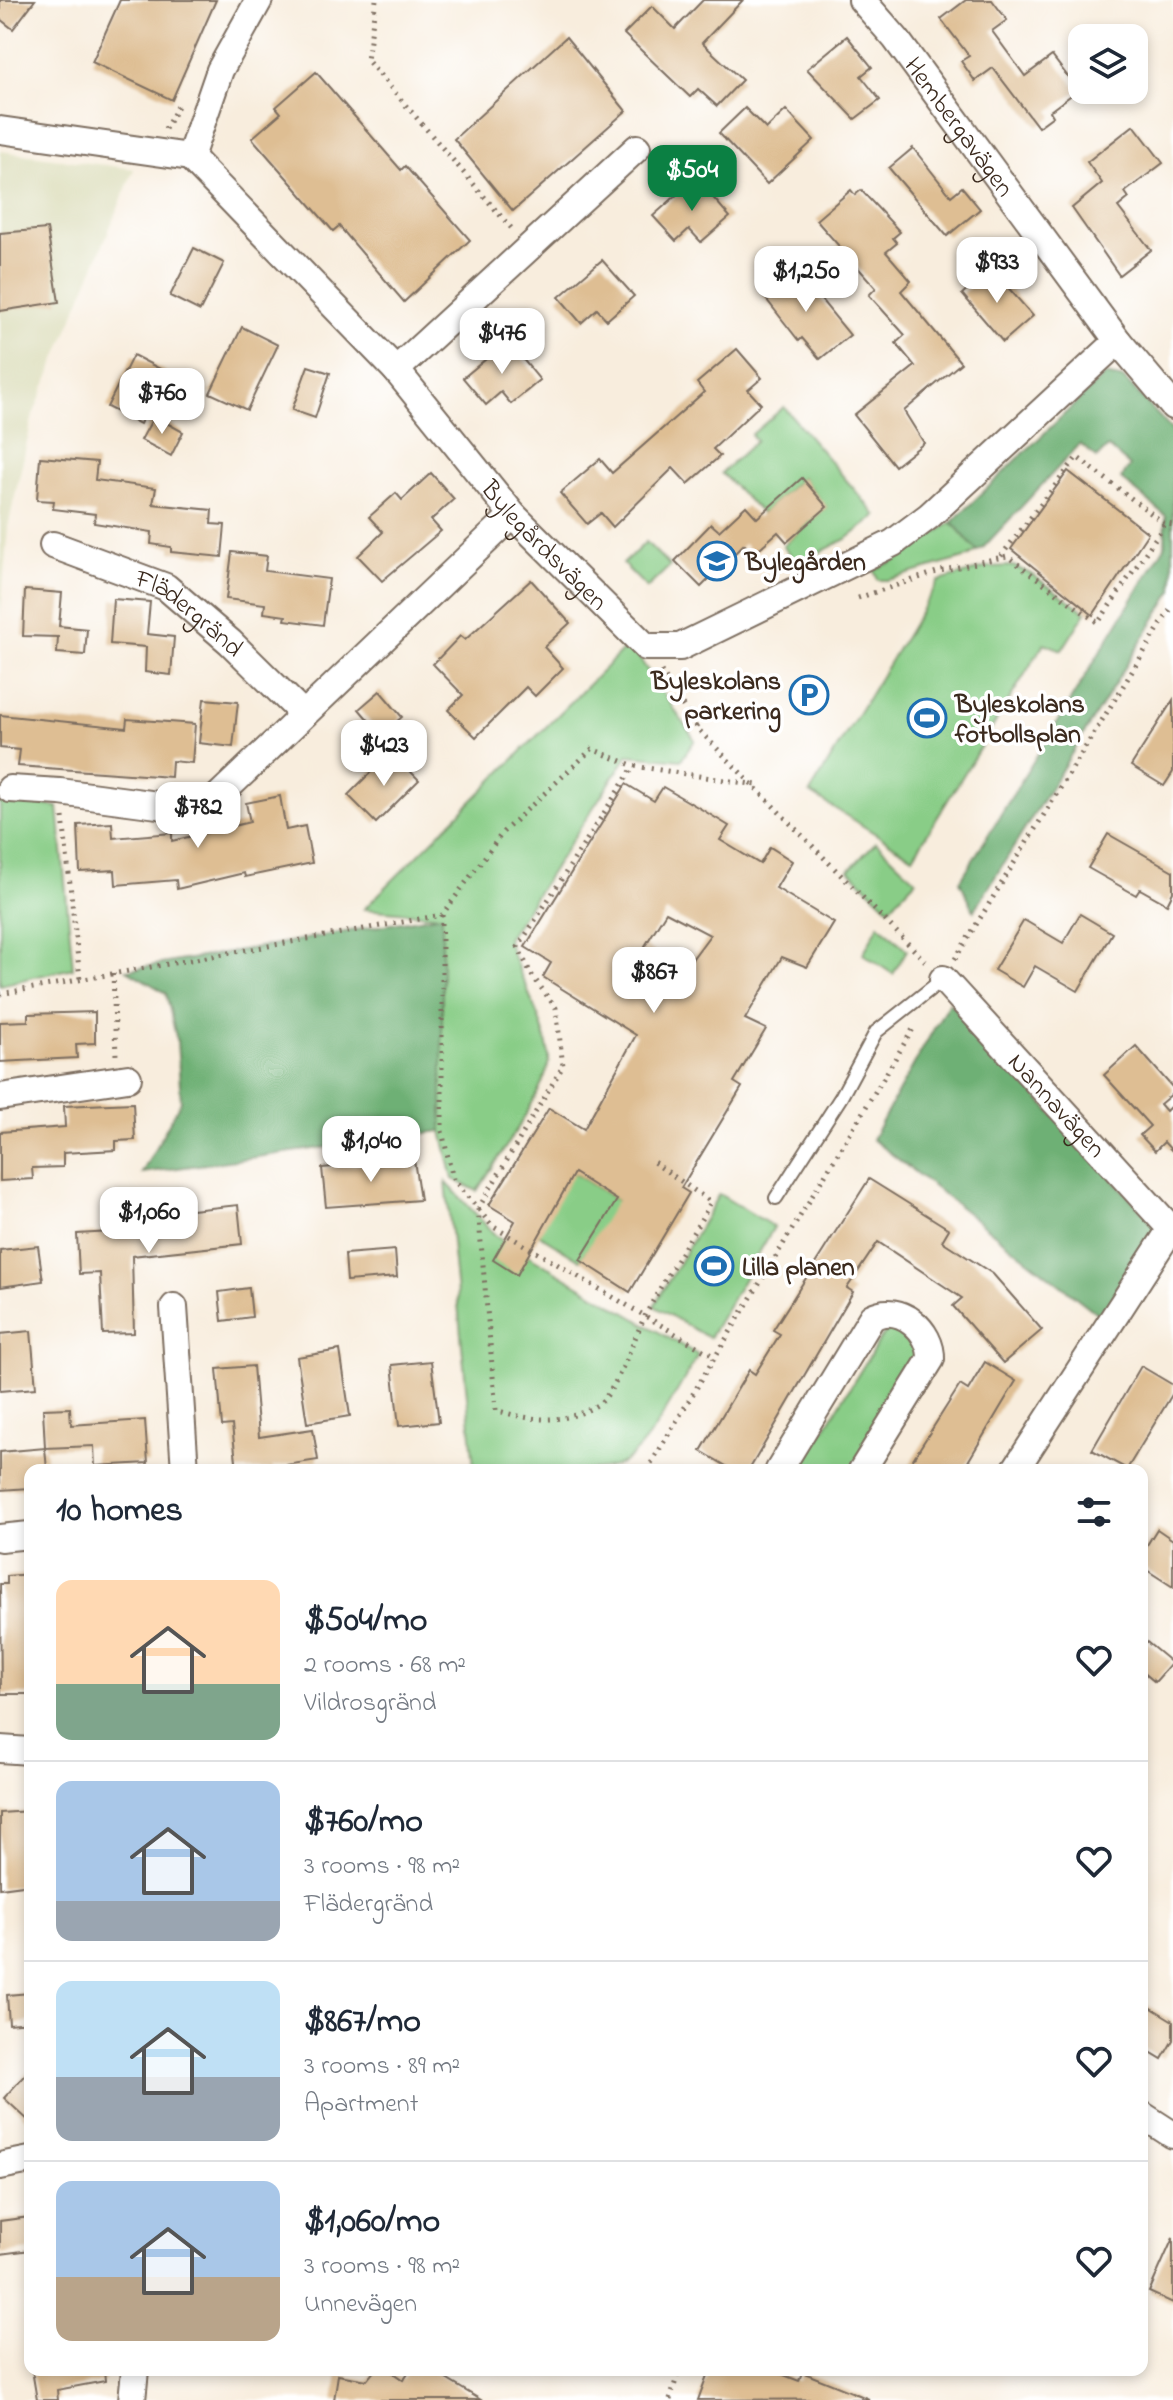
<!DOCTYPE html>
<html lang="en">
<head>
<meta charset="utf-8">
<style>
  :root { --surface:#fff; --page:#f6f6f7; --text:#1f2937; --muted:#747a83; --line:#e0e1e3; --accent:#0b8043 }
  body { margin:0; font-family:"Indie Flower",sans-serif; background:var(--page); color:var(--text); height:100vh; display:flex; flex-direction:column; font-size:30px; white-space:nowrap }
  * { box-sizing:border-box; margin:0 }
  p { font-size:26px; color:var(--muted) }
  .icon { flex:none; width:44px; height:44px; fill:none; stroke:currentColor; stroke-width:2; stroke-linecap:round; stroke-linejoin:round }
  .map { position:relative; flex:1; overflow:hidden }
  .details { position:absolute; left:24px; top:1464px; width:1124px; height:912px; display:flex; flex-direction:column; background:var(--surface); border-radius:16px; box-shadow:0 4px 12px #0003 }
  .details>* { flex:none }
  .fabs { position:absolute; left:1068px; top:24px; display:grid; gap:16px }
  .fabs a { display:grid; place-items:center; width:80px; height:80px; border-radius:16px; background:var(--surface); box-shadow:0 4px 12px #0003; font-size:40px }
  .price { position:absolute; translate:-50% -68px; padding:0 18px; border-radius:16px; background:#fff; color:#222; font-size:26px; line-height:52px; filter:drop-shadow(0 2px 4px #0008) }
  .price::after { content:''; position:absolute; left:50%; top:48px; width:24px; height:18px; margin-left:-12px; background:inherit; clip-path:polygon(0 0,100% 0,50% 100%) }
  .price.current { background:var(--accent); color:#fff }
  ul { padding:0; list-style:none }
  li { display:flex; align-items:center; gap:24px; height:200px; padding:0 32px }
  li+li { border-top:2px solid var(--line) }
  li span { display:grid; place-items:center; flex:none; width:224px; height:160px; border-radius:16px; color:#555 }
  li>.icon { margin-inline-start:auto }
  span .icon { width:96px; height:96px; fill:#fffc; stroke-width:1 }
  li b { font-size:34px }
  h2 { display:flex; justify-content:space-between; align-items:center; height:96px; padding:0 32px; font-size:34px }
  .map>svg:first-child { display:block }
</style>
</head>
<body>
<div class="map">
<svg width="1173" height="2400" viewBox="0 0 1173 2400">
  <rect width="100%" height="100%" fill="#fff"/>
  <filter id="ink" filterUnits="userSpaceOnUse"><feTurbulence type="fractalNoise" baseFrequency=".0125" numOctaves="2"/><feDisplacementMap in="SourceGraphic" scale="16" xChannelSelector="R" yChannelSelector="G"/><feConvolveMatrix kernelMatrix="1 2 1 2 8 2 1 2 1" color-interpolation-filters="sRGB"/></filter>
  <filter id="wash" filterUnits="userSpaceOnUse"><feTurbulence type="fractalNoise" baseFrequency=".006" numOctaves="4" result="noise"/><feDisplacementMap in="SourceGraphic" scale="32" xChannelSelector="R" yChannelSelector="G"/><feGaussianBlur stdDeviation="1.8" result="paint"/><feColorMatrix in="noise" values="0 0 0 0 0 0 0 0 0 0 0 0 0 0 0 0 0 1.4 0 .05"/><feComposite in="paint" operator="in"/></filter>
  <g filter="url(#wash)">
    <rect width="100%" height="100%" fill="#f8eddd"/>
    <path fill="#dddebc" d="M 0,151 L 134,169 L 33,415 L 8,527 L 0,621 Z"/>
    <g fill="#89cd87" stroke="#627c52" stroke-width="2">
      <path d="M 784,407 L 877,516 L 848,538 L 798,564 L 783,546 L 826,507 L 802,478 L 762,514 L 721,473 L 756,441 L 751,435 Z"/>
      <path d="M 952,522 L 977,551 L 968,557 L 888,580 L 878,580 L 874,570 L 903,557 Z"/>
      <path d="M 646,542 L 670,566 L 647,588 L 623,564 Z"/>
      <path d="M 1013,566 L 1031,574 L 1086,612 L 1062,650 L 1044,643 L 913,857 L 810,793 L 939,581 L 988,567 Z"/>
      <path d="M 633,649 L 695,740 L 681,760 L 628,755 L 507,939 C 519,977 543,1016 549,1055 C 552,1083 494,1164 477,1191 L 453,1179 L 442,1131 L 442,916 L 364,909 L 623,650 Z"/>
      <path d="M 0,799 L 58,807 L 73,968 L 0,985 Z"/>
      <path d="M 876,842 L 916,880 L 889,908 L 849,870 Z"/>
      <path d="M 879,924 L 907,950 L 893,974 L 863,954 Z"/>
      <path d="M 571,1171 L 621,1203 L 580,1260 L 538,1234 Z"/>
      <path d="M 446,1182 L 497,1237 L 698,1355 C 679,1386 653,1442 624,1462 C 603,1477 507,1470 477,1470 L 474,1467 Z"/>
      <path d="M 719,1194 L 774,1227 L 709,1338 L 654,1306 Z"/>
      <path d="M 908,1326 L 932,1347 L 862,1470 L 799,1470 L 882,1336 L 893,1327 Z"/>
    </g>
    <g fill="#6eb074" stroke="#546d49" stroke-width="2">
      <path d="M 1105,375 L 1124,379 L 1173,431 L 1173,590 L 974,911 L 960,881 L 1165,546 L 1166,516 L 1121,479 L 1130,466 L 1108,447 L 1097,458 L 1080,444 L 982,549 L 977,551 L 952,522 Z"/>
      <path d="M 442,915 L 442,1131 L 142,1173 L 181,1101 L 177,1041 L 166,993 L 127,970 Z"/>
      <path d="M 949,1002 L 1158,1228 L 1103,1318 L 872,1139 Z"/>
    </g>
    <g id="blocks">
      <g fill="#debe93" fill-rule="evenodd">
        <path d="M 0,0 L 35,0 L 13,29 L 0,19 Z"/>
        <path d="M 120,0 L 216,0 L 172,100 L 92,62 Z"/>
        <path d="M 703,0 L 743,0 L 702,43 L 742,80 L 717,106 L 698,89 L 690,97 L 624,34 L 652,6 L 675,29 Z"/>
        <path d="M 966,0 L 992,0 L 1007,20 L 992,31 L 1025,76 L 1052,56 L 1078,90 L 1050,111 L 1053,116 L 1038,127 L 993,68 L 975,81 L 961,61 L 969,56 L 941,19 Z"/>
        <path d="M 847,36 L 872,67 L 861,76 L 880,100 L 855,119 L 807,69 Z"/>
        <path d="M 566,37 L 626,111 L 513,211 L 454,139 Z"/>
        <path d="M 316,72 L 401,170 L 405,166 L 470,240 L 404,302 L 339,226 L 333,231 L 252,138 L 281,113 L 276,107 Z"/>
        <path d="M 745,108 L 766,129 L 786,110 L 814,140 L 767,184 L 719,133 Z"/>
        <path d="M 1134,125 L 1163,163 L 1125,192 L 1129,198 L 1118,207 L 1151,250 L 1119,275 L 1072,208 L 1102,183 L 1087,162 Z"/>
        <path d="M 913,148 L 951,196 L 962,187 L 980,209 L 947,236 L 889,168 Z"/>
        <path d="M 696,178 L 730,217 L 701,242 L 689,229 L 676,241 L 653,216 Z"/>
        <path d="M 851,190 L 855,195 L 861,190 L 900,232 L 893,238 L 897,243 L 886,252 L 911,281 L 901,291 L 961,363 L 904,411 L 924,443 L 895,466 L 854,415 L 915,366 L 896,343 L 905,335 L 869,295 L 876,288 L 816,220 Z"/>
        <path d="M 47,229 L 59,302 L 0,311 L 0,233 Z"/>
        <path d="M 194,248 L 224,263 L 200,311 L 170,296 Z"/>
        <path d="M 602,260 L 634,296 L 607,320 L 597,309 L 581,323 L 559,297 Z"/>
        <path d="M 991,268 L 1033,316 L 1003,342 L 962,294 Z"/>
        <path d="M 796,269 L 850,335 L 820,359 L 802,338 L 799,341 L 763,295 Z"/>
        <path d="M 242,327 L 278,345 L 247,410 L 210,393 Z"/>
        <path d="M 508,341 L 540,380 L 511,404 L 501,392 L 486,405 L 463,378 Z"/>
        <path d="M 737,349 L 762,378 L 748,390 L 761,404 L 713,449 L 720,456 L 688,484 L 673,468 L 613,527 L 601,513 L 587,524 L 560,493 L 600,459 L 612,473 L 704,392 L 697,383 Z"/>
        <path d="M 133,355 L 166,372 L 140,424 L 107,407 Z"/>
        <path d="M 308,366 L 330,373 L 315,418 L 292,410 Z"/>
        <path d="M 154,416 L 183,432 L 171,456 L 141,440 Z"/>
        <path d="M 40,457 L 97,462 L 95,480 L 156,488 L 153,504 L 212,510 L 211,524 L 225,525 L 222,557 L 171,552 L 171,547 L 151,544 L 152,532 L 94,523 L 95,514 L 53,509 L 54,501 L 37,500 Z"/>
        <path d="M 1068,471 L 1148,533 L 1093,615 L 1011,549 Z"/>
        <path d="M 431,473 L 454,499 L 431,520 L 441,531 L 382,581 L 358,556 L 383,532 L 369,517 L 396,493 L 402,500 Z"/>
        <path d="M 802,478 L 827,507 L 787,542 L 778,532 L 753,554 L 744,544 L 701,587 L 675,561 L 711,524 L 719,531 L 746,506 L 757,518 Z"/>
        <path d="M 232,552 L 267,556 L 265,571 L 329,579 L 323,625 L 285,620 L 286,616 L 264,613 L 265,604 L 226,599 Z"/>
        <path d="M 531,580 L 570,623 L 544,647 L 563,668 L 535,696 L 526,687 L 476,737 L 448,710 L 463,695 L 433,664 L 460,636 L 465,640 Z"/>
        <path d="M 25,590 L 62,593 L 59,626 L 87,629 L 85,655 L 57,653 L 58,637 L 23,636 Z"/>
        <path d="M 113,599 L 150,602 L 147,634 L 174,637 L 171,675 L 145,672 L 146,647 L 110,644 Z"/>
        <path d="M 380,691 L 402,717 L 381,735 L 359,709 Z"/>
        <path d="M 204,699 L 238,702 L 233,747 L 199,743 Z"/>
        <path d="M 1173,700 L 1173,772 L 1164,786 L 1131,766 Z"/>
        <path d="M 0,715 L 126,728 L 127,719 L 195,724 L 192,763 L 172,761 L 171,777 L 18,766 L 20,750 L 0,748 Z"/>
        <path d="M 391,752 L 419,780 L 376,823 L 348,795 Z"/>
        <path d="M 626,784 L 654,801 L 663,787 L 701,809 L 729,826 L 720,840 L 760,864 L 770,847 L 792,861 L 776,888 L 834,923 L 807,967 L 782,957 L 745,1019 L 766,1029 L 734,1082 L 742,1087 L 681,1188 L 689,1193 L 630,1292 L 580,1260 L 617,1200 L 574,1173 L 517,1275 L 493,1260 L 515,1221 L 489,1205 L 549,1108 L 584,1129 L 636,1035 L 543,977 L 551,963 L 525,947 ZM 666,912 L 710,935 L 684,970 L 645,946 Z"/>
        <path d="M 280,796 L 286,830 L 305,826 L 312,863 L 245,877 L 244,873 L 177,889 L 176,880 L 116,885 L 115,870 L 80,872 L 78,825 L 112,823 L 113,838 L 172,833 L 172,841 L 250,822 L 246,803 Z"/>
        <path d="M 1108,834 L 1173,871 L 1173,892 L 1167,904 L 1140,889 L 1136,895 L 1088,868 Z"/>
        <path d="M 1080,914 L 1112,933 L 1078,991 L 1035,966 L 1023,987 L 994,970 L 1024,920 L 1063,943 Z"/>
        <path d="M 95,1012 L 95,1043 L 76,1044 L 77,1058 L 0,1062 L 0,1022 L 28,1021 L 28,1014 Z"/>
        <path d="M 1136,1046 L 1173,1088 L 1173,1093 L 1160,1104 L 1166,1111 L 1173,1104 L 1173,1152 L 1164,1142 L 1155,1151 L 1140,1135 L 1150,1126 L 1104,1075 Z"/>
        <path d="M 133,1103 L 135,1140 L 116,1141 L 116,1150 L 63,1153 L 63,1167 L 32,1168 L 33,1179 L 0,1181 L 0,1132 L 65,1127 L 64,1106 Z"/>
        <path d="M 414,1160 L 420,1200 L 326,1207 L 322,1168 Z"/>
        <path d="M 869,1179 L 949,1229 L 942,1241 L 993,1274 L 1042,1330 L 1003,1363 L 953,1306 L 962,1298 L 878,1242 L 847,1288 L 853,1292 L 749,1470 L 733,1470 L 701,1451 L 749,1370 L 755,1374 L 780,1334 L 773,1330 Z"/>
        <path d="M 238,1205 L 242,1244 L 132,1256 L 134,1333 L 103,1334 L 100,1273 L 79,1274 L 77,1234 L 165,1229 L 164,1213 Z"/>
        <path d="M 38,1246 L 43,1281 L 0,1287 L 0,1250 Z"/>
        <path d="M 395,1250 L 397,1277 L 347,1281 L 345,1254 Z"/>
        <path d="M 249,1288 L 252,1317 L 222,1321 L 219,1292 Z"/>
        <path d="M 31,1331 L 36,1388 L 0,1391 L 0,1334 Z"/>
        <path d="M 340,1350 L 350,1416 L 307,1423 L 297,1357 Z"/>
        <path d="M 431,1361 L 439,1422 L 399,1426 L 392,1365 Z"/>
        <path d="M 985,1362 L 1016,1381 L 963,1470 L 906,1470 L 960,1385 L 968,1390 Z"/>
        <path d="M 253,1366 L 259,1437 L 313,1429 L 318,1460 L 273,1467 L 273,1470 L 237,1470 L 232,1425 L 222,1426 L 217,1369 Z"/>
        <path d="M 1141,1366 L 1173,1385 L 1173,1393 L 1127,1469 L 1092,1450 Z"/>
        <path d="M 70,1408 L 71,1425 L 145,1420 L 148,1463 L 95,1466 L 94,1446 L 45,1448 L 43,1409 Z"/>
        <path d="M 45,1448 L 47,1470 L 30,1470 L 30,1488 L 0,1490 L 0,1452 Z"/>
        <path d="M 1157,1529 L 1173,1540 L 1173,1587 L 1142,1567 L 1142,1553 Z"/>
        <path d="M 30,1574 L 30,1694 L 1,1694 L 0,1584 L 7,1584 L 7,1576 Z"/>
        <path d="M 1142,1638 L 1172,1663 L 1155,1682 L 1142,1671 Z"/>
        <path d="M 30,1811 L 30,1884 L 0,1888 L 0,1813 Z"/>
        <path d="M 30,1993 L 30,2022 L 9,2024 L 7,1995 Z"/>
        <path d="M 1142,2002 L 1173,2021 L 1173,2040 L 1162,2059 L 1142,2047 Z"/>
        <path d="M 30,2069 L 30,2122 L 4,2098 Z"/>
        <path d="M 30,2217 L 30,2250 L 0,2254 L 0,2221 Z"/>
        <path d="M 1173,2238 L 1173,2303 L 1149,2292 Z"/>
        <path d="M 32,2370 L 104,2370 L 105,2381 L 57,2390 L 58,2400 L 37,2400 Z"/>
        <path d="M 375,2370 L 389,2370 L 403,2380 L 410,2370 L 431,2370 L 481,2400 L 334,2400 L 338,2375 L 367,2380 Z"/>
        <path d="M 709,2370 L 771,2370 L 799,2381 L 802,2372 L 869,2399 L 698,2400 Z"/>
      </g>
    </g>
  </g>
  <g filter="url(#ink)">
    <use href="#blocks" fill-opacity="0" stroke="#7d6e61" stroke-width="2"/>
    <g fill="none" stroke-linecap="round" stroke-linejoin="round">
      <defs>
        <path id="service" d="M 776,1198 L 841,1097 L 876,1032 L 943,979"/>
        <g id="minor">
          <path id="s1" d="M 862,0 L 896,39 L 1118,341 L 1173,406"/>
          <path id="s2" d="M 0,130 L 190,157 L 396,370 L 513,515 L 646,647 L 680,647 L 893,543 L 929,516 L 1118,341"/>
          <path d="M 190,157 L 220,70 L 259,0"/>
          <path d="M 396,370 L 637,148"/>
          <path id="s3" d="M 53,545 L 166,587 L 230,642 L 303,714"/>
          <path d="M 10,789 L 60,792 L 203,811 L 513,515"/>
          <path id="s4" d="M 943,979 L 1173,1231"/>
          <path d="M 0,1097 L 128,1078"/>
          <path d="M 174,1307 L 185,1470"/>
          <path d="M 779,1470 L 872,1317 C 900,1302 932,1331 931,1359 L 862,1470"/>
          <path d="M 1015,1470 L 1171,1229"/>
          <path d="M 0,1538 L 30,1535"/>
          <path d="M 0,1749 L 30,1751"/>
          <path d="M 1142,2115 L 1173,2135"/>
          <path d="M 0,2166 L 30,2160"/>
          <path d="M 132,2400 L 135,2370"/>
        </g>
      </defs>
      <use href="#service" stroke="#7d6e61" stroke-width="16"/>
      <use href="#minor" stroke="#7d6e61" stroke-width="30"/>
      <g stroke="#7d6e61" stroke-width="5" stroke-dasharray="2 6" stroke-linecap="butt">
        <path d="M 376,0 L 367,60 L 512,229"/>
        <path d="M 165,129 L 178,106"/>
        <path d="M 1001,556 L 1077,457 L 1165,524 L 1173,525"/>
        <path d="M 858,598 L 940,571 L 1007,556 L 1098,623 L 1165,524"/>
        <path d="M 661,671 L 696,727 L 925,961"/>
        <path d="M 696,727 L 711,708"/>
        <path d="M 63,817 L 80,979"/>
        <path d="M 442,915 L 442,1131 L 453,1179 L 478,1209 L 496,1410 C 531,1421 564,1425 597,1405 C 616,1394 635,1335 646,1314 C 666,1276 690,1239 711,1202 L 649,1159"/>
        <path d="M 955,959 L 1173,605"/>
        <path d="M 113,973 L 116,1056"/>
        <path d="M 0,994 L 442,915 L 503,832 L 592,749 L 634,766 L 757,785"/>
        <path d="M 478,1209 L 563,1066 L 556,1008 L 531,974 L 518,947 L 634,766"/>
        <path d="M 479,1210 L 492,1226 L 715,1357"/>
        <path d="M 647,1470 L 913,1029"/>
        <path d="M 670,2400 L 679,2370"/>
      </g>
      <use href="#service" stroke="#fff" stroke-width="12"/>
      <use href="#minor" stroke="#fff" stroke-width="26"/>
    </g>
  </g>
  <defs>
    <symbol id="school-ring" viewBox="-11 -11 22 22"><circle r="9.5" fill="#fff" stroke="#1f6fb2" stroke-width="1.5"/><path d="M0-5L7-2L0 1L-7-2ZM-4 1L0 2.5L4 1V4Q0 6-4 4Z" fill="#1f6fb2"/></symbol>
    <symbol id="parking-ring" viewBox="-11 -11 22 22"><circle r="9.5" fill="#fff" stroke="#1f6fb2" stroke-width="1.5"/><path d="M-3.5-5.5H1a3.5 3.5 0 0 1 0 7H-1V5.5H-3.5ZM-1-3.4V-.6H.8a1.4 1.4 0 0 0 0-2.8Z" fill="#1f6fb2"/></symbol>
    <symbol id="stadium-ring" viewBox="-11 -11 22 22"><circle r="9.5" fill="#fff" stroke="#1f6fb2" stroke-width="1.5"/><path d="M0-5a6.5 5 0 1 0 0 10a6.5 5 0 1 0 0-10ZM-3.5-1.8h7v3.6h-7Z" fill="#1f6fb2"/></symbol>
  </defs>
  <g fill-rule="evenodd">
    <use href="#school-ring" x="695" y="539" width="44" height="44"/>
    <use href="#parking-ring" x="787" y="673" width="44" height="44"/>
    <use href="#stadium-ring" x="905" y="696" width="44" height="44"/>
    <use href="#stadium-ring" x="692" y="1244" width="44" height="44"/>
  </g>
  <g text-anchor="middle" stroke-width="7" stroke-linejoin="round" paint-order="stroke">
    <g font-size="26" fill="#3b2a1e" stroke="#fff">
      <text dy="9" stroke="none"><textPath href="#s1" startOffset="160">Hembergavägen</textPath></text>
      <text dy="9" stroke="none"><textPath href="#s2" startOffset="718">Bylegårdsvägen</textPath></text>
      <text dy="9" stroke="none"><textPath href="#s3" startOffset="154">Flädergränd</textPath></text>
      <text dy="9" stroke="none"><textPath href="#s4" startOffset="170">Nannavägen</textPath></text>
    </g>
    <g font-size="26" font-weight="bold" fill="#3b2a1e" stroke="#fff" text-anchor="start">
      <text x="745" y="570">Bylegården</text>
      <text x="781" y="689" text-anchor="end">Byleskolans<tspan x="781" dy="30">parkering</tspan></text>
      <text x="955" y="712">Byleskolans<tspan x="955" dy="30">fotbollsplan</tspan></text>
      <text x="742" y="1275">Lilla planen</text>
    </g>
  </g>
</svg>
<div class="fabs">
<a><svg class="icon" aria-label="layers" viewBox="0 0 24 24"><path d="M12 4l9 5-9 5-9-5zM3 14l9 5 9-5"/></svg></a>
</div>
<b class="price current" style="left:692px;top:213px">$504</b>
<b class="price" style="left:997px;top:305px">$933</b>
<b class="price" style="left:806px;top:314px">$1,250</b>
<b class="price" style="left:502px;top:376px">$476</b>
<b class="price" style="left:162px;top:436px">$760</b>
<b class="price" style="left:384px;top:788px">$423</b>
<b class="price" style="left:198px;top:850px">$782</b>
<b class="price" style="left:654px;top:1015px">$867</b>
<b class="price" style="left:371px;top:1184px">$1,040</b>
<b class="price" style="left:149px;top:1255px">$1,060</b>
<section class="details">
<h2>10 homes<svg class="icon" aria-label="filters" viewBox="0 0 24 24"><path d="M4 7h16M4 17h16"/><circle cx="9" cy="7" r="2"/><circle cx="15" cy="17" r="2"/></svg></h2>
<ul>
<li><span style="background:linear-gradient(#ffd9b3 65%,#7fa58c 0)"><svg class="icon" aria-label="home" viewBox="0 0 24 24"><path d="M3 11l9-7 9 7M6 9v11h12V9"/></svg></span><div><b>$504/mo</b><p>2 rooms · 68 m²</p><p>Vildrosgränd</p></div><svg class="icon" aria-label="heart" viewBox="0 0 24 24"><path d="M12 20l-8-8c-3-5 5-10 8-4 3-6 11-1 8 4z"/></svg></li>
<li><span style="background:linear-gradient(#a9c7e8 75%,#9aa5b1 0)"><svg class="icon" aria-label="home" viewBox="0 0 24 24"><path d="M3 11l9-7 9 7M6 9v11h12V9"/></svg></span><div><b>$760/mo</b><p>3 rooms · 98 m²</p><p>Flädergränd</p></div><svg class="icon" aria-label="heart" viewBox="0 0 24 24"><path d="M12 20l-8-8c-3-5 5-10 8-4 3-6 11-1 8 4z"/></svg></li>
<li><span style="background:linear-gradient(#bfe0f5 60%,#9aa5b1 0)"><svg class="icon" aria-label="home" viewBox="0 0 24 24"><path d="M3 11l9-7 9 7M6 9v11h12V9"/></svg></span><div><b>$867/mo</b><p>3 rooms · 89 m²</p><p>Apartment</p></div><svg class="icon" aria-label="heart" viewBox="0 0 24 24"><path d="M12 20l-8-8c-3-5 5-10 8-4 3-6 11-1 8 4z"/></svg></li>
<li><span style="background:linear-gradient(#a9c7e8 60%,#b9a48a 0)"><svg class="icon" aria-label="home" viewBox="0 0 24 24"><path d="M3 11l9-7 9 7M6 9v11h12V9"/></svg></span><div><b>$1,060/mo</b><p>3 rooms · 98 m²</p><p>Unnevägen</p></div><svg class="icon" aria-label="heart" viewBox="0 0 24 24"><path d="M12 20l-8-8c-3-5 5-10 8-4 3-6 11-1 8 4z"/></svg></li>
</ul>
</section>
</div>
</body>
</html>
